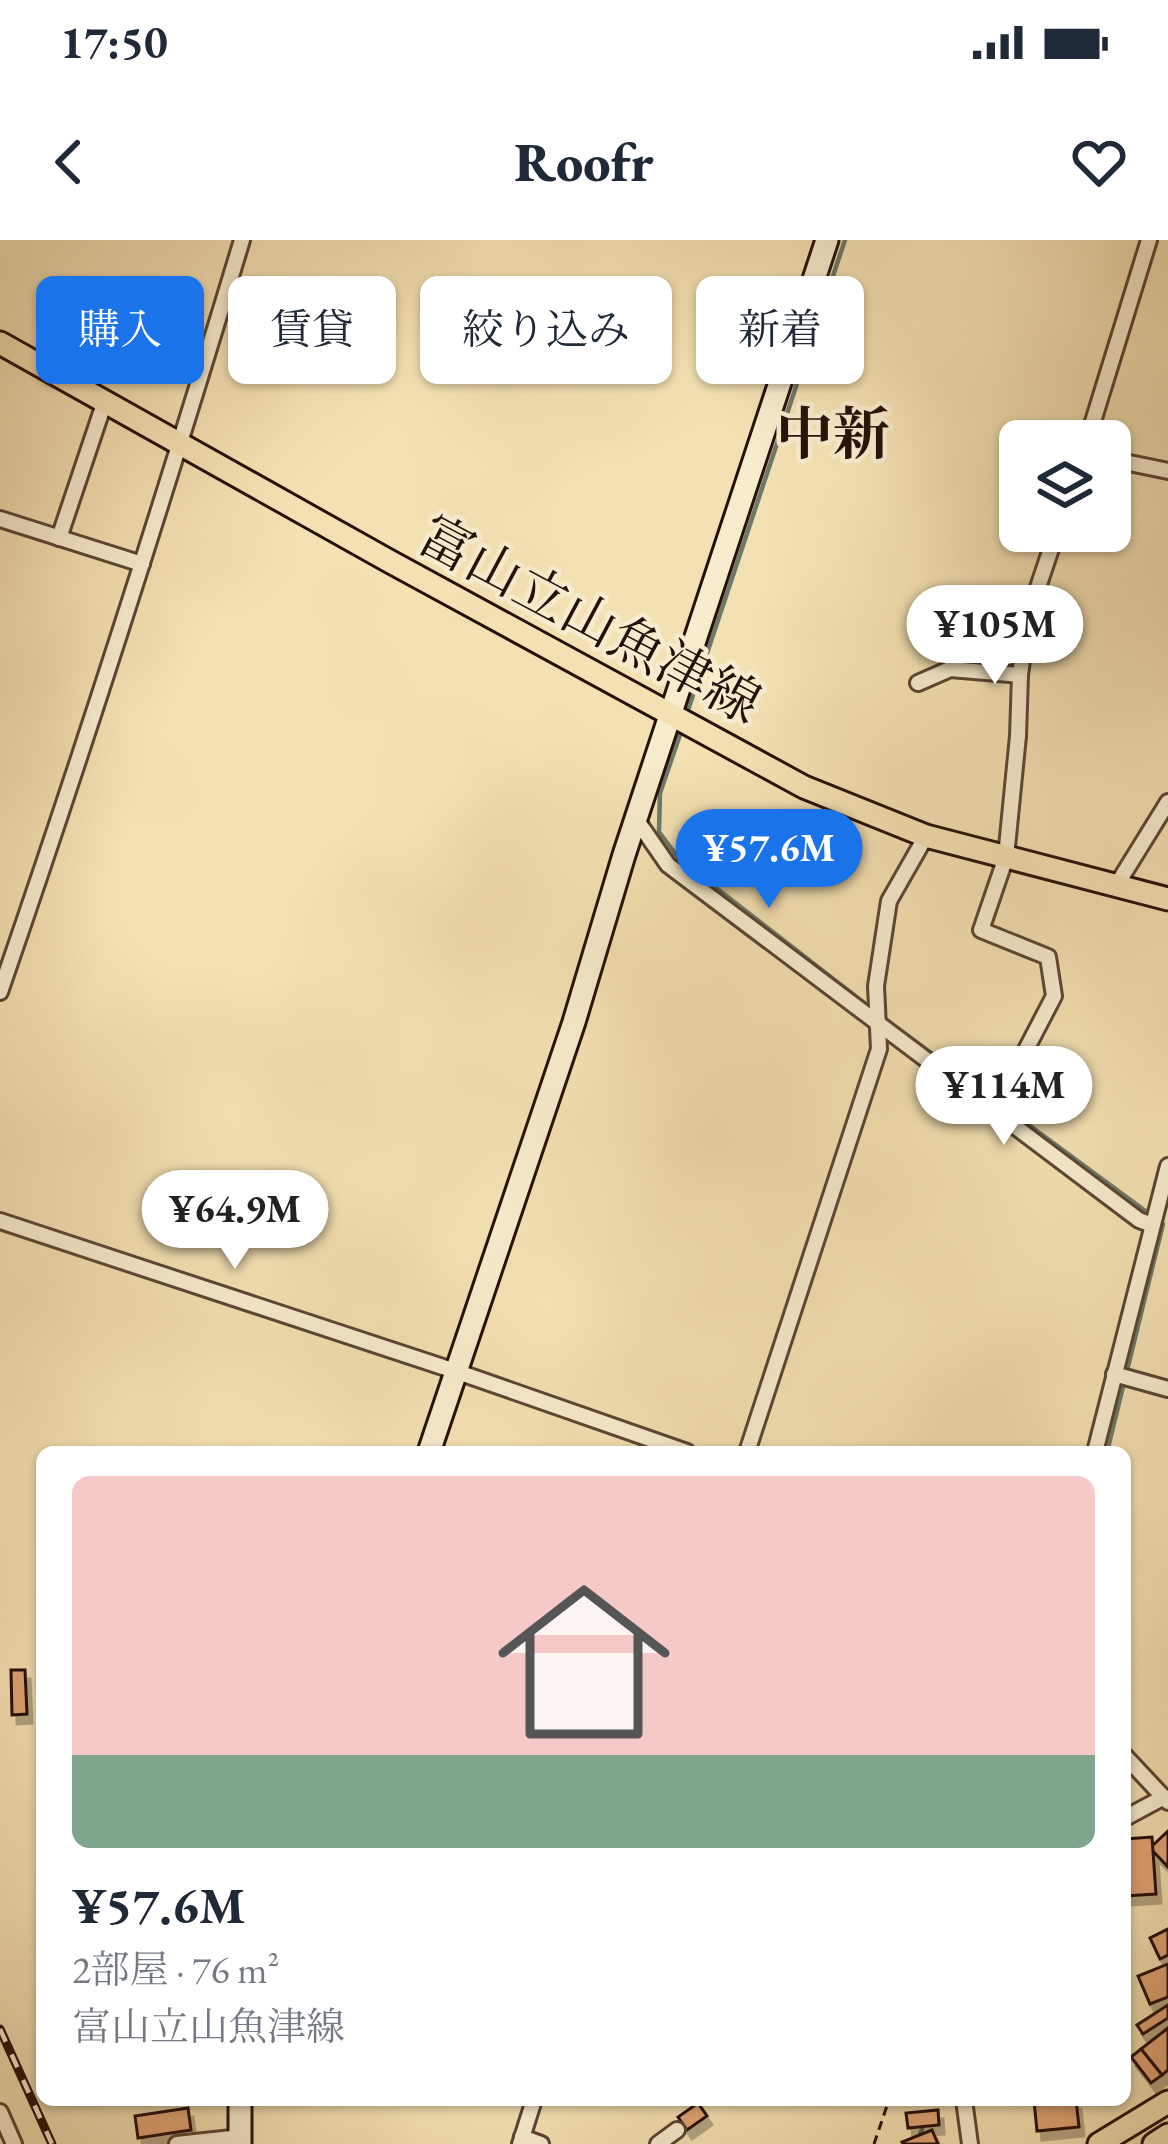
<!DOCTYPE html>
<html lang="ja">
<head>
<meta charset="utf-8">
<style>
  :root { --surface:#fff; --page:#f2f2f3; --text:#1f2937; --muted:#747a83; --line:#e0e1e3; --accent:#1a73e8 }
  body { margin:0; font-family:"EB Garamond","Noto Serif JP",serif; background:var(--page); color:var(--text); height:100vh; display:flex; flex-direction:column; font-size:45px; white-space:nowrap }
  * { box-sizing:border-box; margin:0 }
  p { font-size:39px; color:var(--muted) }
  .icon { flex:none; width:66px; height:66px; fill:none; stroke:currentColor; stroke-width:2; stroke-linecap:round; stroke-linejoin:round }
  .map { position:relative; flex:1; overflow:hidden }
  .drawer { position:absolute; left:36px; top:1206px; width:1095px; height:660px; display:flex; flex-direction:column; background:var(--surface); border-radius:18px; box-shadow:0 3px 9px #0004 }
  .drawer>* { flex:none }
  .banner { position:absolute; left:36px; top:36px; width:1098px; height:108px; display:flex; gap:24px }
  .controls { position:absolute; left:999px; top:180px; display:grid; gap:24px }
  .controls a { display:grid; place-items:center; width:132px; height:132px; border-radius:18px; background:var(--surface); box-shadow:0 3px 9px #0004; font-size:60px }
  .price { position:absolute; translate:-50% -102px; padding:0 27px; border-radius:42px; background:#fff; color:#222; font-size:39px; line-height:78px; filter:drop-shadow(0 3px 6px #0008) }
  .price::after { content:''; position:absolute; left:50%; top:72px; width:36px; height:27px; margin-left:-18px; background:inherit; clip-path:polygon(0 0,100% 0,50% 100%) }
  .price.on { background:var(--accent); color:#fff }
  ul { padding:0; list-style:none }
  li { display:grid; align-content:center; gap:24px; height:636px; padding:0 36px }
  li+li { border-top:3px solid var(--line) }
  li span { display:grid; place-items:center; height:372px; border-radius:18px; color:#555 }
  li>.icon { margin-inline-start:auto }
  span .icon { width:216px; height:216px; fill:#fffc; stroke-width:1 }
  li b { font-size:51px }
  .tag { padding:0 42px; border-radius:18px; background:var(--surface); box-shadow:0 3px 9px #0004; font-size:42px; line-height:108px }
  .tag.on { background:var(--accent); color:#fff }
  .status { display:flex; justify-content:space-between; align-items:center; height:84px; padding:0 60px; background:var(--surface); direction:ltr }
  .status svg { height:33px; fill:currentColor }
  header { display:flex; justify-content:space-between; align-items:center; height:156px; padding:0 36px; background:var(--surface); font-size:54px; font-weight:800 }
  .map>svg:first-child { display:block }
</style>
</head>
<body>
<div class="status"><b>17:50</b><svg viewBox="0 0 49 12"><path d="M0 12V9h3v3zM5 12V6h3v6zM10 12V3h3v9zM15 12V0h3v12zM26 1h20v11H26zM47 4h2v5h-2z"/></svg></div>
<header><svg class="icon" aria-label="back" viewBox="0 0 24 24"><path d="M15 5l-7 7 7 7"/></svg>Roofr<svg class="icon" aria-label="heart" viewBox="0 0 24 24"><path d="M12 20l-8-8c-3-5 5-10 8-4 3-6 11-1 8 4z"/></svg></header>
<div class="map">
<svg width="1168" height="1904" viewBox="0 0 1168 1904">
  <defs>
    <filter id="shadow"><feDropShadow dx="5" dy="9" stdDeviation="0" flood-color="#0004"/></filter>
  </defs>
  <rect width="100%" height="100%" fill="#f4e1b3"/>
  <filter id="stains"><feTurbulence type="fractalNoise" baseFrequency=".00167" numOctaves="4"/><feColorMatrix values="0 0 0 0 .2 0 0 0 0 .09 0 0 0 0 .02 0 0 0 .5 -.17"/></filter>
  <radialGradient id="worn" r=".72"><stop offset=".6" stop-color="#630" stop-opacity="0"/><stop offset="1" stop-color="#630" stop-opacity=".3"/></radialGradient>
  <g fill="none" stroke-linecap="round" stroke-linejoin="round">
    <g stroke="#6d7969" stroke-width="4.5">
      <path d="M 687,473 L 845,0"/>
      <path d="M 682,489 L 660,553 L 659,592 L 680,620 L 872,769"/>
      <path d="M 881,776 L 1163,984 L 1107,1212"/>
      <path d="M 917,1904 L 924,1883"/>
    </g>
  </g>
  <g fill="#e0a475" stroke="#261108" stroke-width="3" filter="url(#shadow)">
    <path d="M 11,1430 L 25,1430 L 27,1474 L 12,1475 Z"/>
    <path d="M 1168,1591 L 1168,1627 L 1150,1608 Z"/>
    <path d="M 1152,1597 L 1156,1654 L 1125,1656 L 1125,1599 Z"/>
    <path d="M 1168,1689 L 1168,1715 L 1160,1719 L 1150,1698 Z"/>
    <path d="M 1168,1724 L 1168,1757 L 1150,1764 L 1138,1736 Z"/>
    <path d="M 1168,1765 L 1168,1778 L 1143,1794 L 1137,1785 Z"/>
    <path d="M 1168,1788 L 1168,1830 L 1162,1835 L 1141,1809 Z"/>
    <path d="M 1141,1809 L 1162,1835 L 1151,1843 L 1131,1817 Z"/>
    <path d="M 1076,1860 L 1079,1887 L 1037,1891 L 1034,1861 Z"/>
    <path d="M 698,1863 L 707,1876 L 687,1890 L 678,1877 Z"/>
    <path d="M 188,1868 L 191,1890 L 138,1898 L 135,1876 Z"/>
    <path d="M 938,1870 L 939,1885 L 908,1888 L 906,1873 Z"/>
    <path d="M 932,1890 L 938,1904 L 903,1904 L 902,1902 Z"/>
  </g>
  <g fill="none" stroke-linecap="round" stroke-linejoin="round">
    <defs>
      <g id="street">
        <path d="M 1087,201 L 1149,0"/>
        <path d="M 1110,219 L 1168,231"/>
        <path d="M 0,279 L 142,324"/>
        <path d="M 59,298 L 105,161"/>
        <path d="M 918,443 L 950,429 L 1020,435"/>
        <path d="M 636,579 L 668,625 L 1139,980 L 1152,985"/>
        <path d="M 1116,646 L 1168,562"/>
        <path d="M 0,752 C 86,503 166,252 242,0"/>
        <path d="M 1016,829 L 1054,756 L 1048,717 L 981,690 L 1006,617 L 1018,496 L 1020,435 L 1028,377 L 1057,291"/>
        <path d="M 0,981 L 455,1131 L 687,1212"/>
        <path d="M 1114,1134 L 1168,1149"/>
        <path d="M 747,1212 L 879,809 L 876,746 L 889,661 L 926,596"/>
        <path d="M 1095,1212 L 1168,926"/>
        <path d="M 1125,1516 L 1168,1562"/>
        <path d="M 1125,1578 L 1164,1557"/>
        <path d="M 964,1860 L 970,1904"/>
        <path d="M 0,1872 L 14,1904"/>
        <path d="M 522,1897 L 541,1904"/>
        <path d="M 177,1904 L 241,1897"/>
        <path d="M 520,1904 L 534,1860"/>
        <path d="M 658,1904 L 677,1890"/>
      </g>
      <g id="secondary">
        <path d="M 429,1212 L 574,782 L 624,615 L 827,0"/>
        <path d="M 240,1904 L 240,1860"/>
      </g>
      <g id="primary">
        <path d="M 0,103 L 389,321 L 804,547 L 926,596 L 1168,659"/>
        <path d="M 1099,1904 L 1168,1862"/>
        <path d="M 1154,1904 L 1168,1895"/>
      </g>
    </defs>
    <use href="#street" stroke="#5a4533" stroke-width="20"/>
    <use href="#secondary" stroke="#261108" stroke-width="27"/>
    <use href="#primary" stroke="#261108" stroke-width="27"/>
    <path stroke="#261108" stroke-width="3" stroke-dasharray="9 6" stroke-linecap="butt" d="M 874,1904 L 889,1860"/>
    <use href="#street" stroke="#f8ecce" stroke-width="14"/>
    <use href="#secondary" stroke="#f8ecce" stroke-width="21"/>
    <use href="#primary" stroke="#f4e1b3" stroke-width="21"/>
    <defs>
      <path id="rail" d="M 0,1789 L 52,1904"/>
    </defs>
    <use href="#rail" stroke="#261108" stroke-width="9"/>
    <use href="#rail" stroke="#f8ecce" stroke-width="4.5" stroke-dasharray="14" stroke-linecap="butt"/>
  </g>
  <g text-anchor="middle" stroke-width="9" stroke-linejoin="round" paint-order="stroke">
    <g font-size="54" fill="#261108" stroke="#f8ecce">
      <text transform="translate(590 379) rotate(28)" y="19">富山立山魚津線</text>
    </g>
    <g font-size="57" font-weight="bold" fill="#261108" stroke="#f8ecce">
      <text x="833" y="214">中新</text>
    </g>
  </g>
  <rect width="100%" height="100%" filter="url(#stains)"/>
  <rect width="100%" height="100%" fill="url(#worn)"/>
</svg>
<div class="controls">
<a><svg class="icon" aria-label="layers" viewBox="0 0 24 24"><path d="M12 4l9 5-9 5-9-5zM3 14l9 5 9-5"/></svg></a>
</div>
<b class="price" style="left:995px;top:447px">¥105M</b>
<b class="price on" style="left:769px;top:671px">¥57.6M</b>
<b class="price" style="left:1004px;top:908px">¥114M</b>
<b class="price" style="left:235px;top:1032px">¥64.9M</b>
<div class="banner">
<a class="tag on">購入</a>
<a class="tag">賃貸</a>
<a class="tag">絞り込み</a>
<a class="tag">新着</a>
</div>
<section class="drawer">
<ul>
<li><span style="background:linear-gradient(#f6c9c9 75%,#7fa58c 0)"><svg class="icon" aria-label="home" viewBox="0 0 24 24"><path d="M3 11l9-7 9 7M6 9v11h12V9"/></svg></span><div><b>¥57.6M</b><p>2部屋 · 76 m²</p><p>富山立山魚津線</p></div></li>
</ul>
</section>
</div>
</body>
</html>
